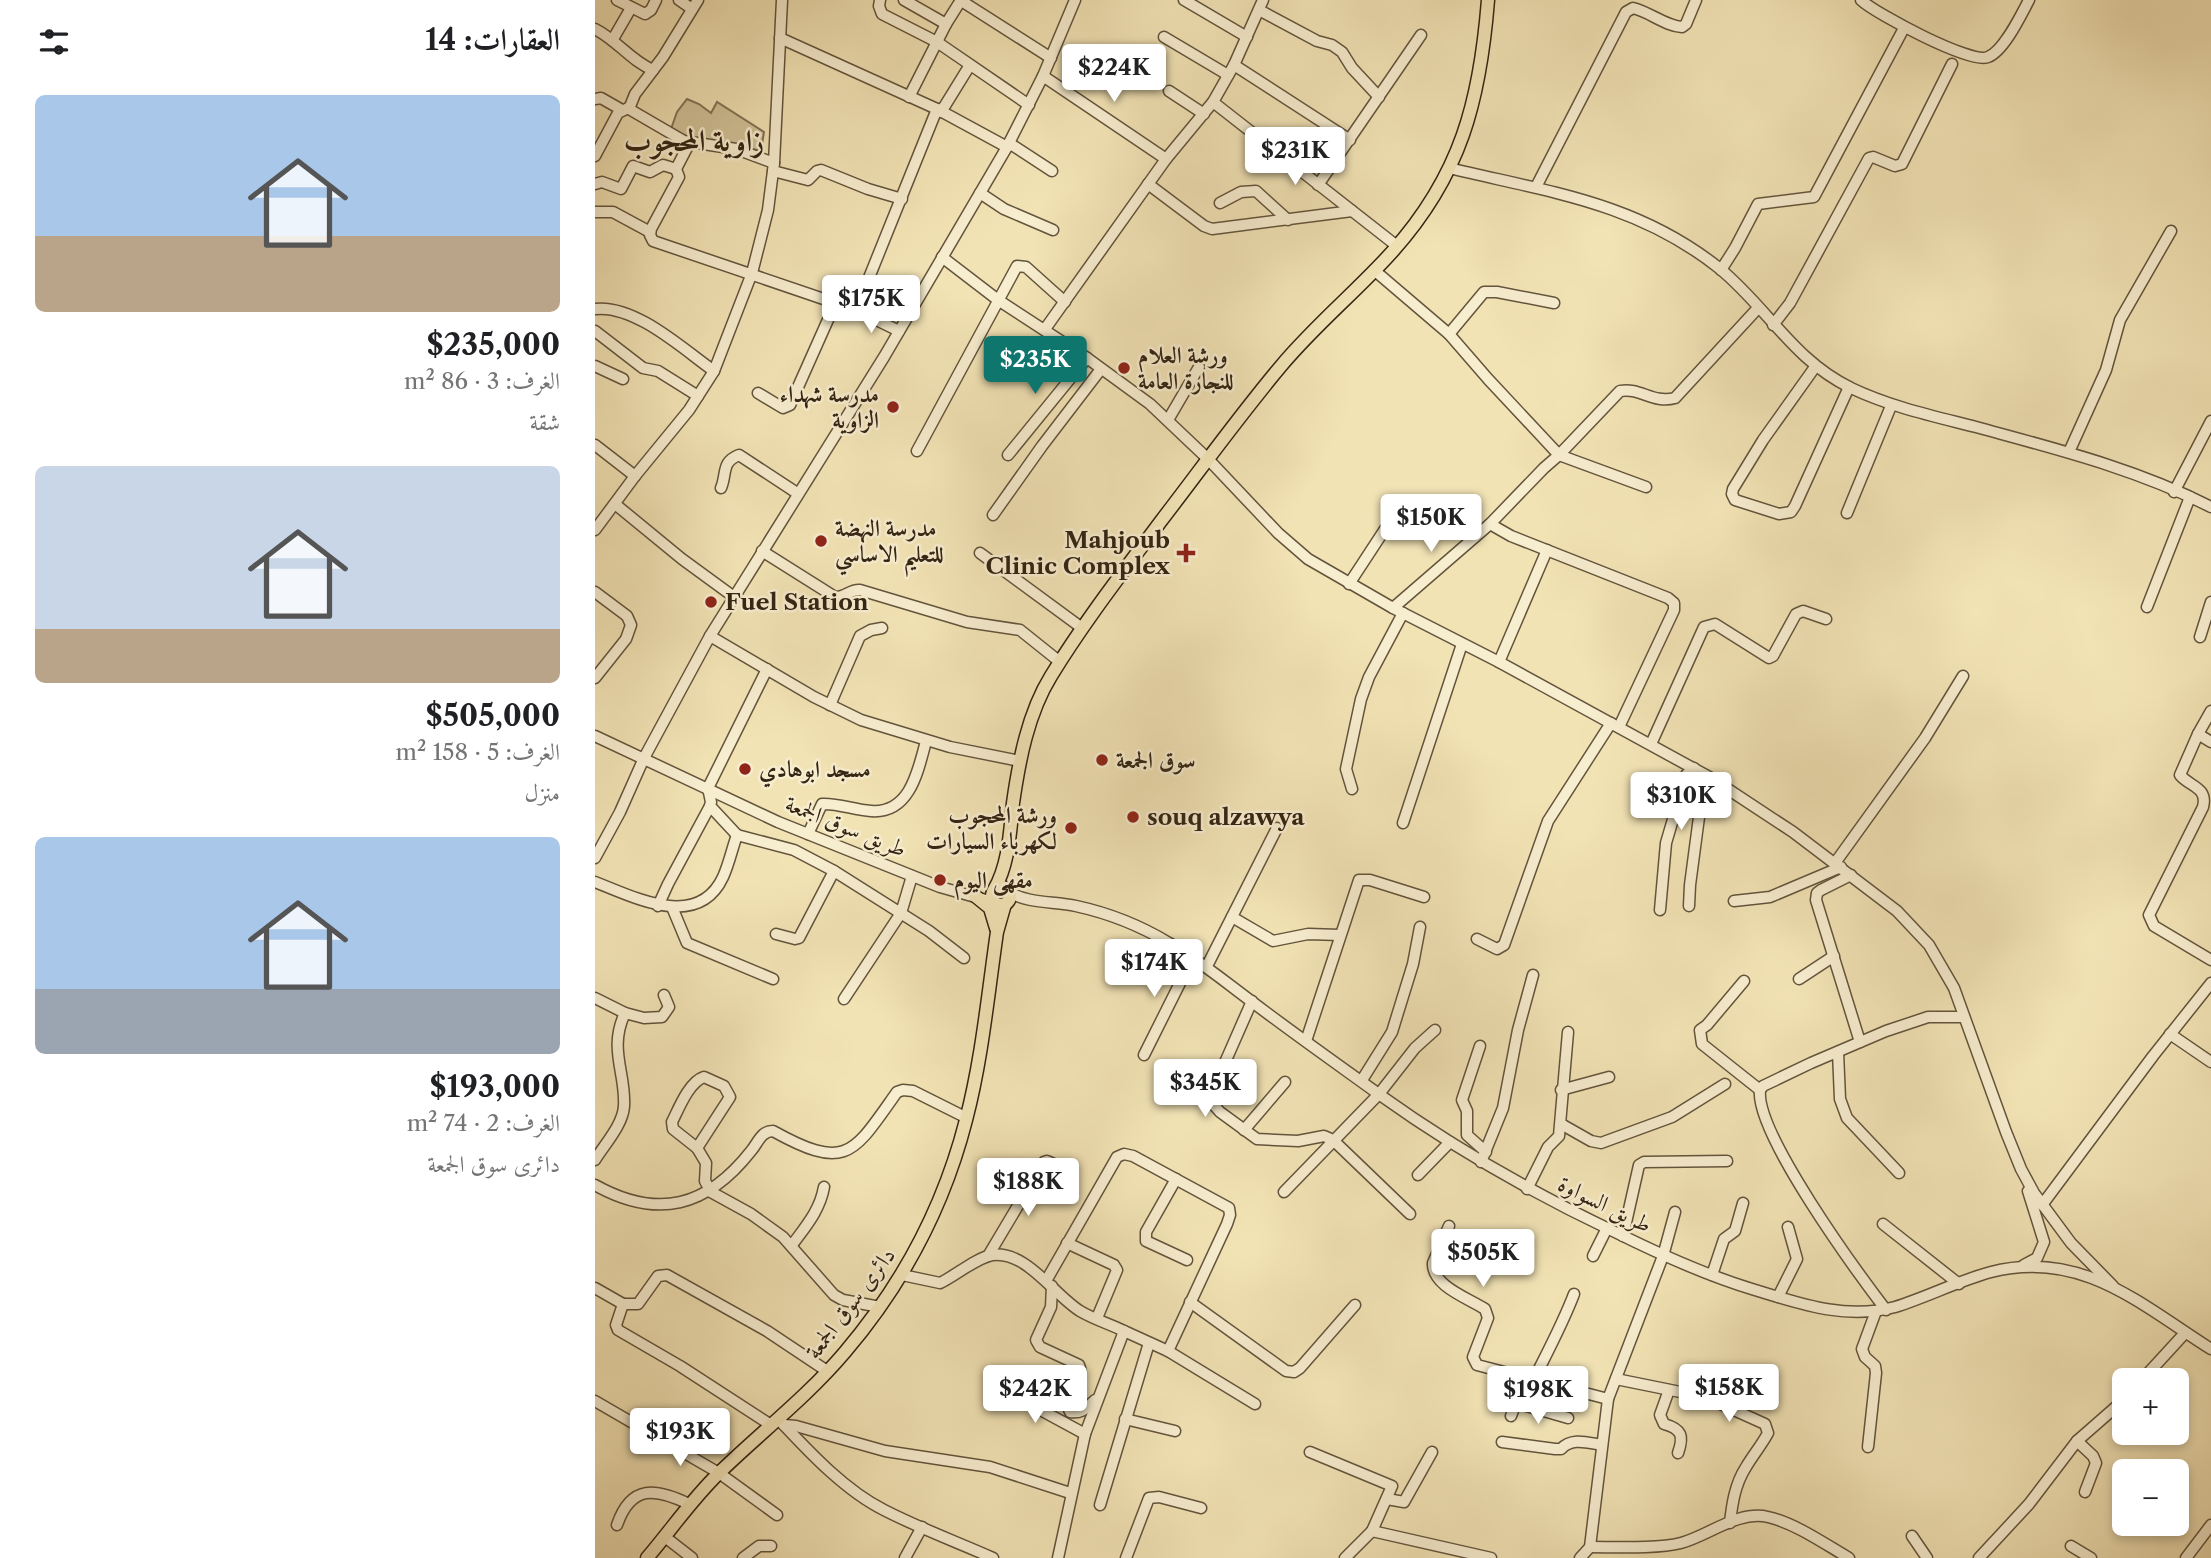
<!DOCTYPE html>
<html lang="ar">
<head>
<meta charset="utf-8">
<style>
  :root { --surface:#fff; --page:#f2f2f2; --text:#202124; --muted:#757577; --accent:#0f766e }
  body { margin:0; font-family:"Libre Caslon Text",Amiri,serif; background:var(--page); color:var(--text); direction:rtl; height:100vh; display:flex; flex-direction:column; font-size:26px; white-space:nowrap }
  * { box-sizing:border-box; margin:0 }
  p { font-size:23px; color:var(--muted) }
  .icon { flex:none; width:38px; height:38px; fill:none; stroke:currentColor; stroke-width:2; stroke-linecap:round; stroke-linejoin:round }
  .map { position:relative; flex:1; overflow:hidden; direction:ltr }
  .details { display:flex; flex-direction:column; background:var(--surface); width:595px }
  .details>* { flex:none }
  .controls { position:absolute; left:1517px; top:1368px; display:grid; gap:14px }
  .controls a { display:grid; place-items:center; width:77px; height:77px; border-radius:10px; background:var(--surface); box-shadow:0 4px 10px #0003; font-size:35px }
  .price { position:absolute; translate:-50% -60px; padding:0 16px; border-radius:7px; background:#fff; color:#222; font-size:23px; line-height:46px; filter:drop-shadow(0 2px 4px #0008) }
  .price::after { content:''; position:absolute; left:50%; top:42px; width:21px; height:16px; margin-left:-10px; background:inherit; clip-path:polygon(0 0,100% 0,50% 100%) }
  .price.on { background:var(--accent); color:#fff }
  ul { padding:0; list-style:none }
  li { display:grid; align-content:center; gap:14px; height:371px; padding:0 35px }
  li span { display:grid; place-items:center; height:217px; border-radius:10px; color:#555 }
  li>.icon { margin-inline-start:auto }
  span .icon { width:126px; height:126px; fill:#fffc; stroke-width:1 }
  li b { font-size:30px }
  h2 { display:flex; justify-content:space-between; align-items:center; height:84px; padding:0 35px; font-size:30px }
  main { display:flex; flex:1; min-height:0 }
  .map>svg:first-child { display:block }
</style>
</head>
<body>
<main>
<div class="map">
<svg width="1616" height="1558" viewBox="0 0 1616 1558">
  <rect width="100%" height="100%" fill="#f2e3b5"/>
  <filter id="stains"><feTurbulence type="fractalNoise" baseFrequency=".00286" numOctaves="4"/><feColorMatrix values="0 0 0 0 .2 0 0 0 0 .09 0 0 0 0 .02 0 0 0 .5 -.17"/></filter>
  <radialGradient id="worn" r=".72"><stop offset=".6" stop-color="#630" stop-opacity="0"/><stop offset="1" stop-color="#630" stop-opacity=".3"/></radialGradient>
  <path fill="#d2c399" stroke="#827456" stroke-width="2" d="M 92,99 L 104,104 L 116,113 L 122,102 L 169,132 L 166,151 L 127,142 L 99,141 L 76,129 L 82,112 Z"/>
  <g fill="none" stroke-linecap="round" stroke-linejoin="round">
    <defs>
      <g id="minor">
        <path d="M 22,0 L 50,14 L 56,10 L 61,0"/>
        <path d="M 84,0 L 97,9"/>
        <path d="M 103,0 L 68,57 L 40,94 L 34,109 L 89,141 L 141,149 L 179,163"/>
        <path d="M 285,0 L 284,6 L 287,14 L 342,42 L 434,105"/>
        <path d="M 309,0 L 351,24 L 366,0"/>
        <path d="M 365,0 L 456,58"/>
        <path d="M 589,0 L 652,37"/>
        <path d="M 1266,0 C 1281,14 1377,65 1393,57 C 1409,51 1426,15 1434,0"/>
        <path d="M 664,10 L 722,41 L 737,45 L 747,52 L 757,68 L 784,97"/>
        <path d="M 0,29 C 22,40 36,61 58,70"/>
        <path d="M 569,37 L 633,75"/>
        <path d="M 185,38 L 342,109 L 412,147"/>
        <path d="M 18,39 L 36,8"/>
        <path d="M 639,65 L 755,140"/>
        <path d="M 448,76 L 571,159"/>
        <path d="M 574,91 L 609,114"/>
        <path d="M 314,97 L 351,24"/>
        <path d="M 0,99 L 6,98 L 27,110"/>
        <path d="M 618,102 L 802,246"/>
        <path d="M 346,112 L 375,65"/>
        <path d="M 95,142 L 81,169 L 84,177 L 56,229 L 55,235 L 58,241 L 261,310 L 342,109"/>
        <path d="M 414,143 L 457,171"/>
        <path d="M 0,156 L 23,113 L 33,108"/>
        <path d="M 854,168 C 953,192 1041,202 1124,268 C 1172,307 1198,360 1256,388 C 1296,407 1338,416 1381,427 C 1461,449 1542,469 1616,507"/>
        <path d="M 178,171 L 213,180 L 222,171 L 226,170 L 273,189 L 307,199"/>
        <path d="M 0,184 L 7,182 L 26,189 L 38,166 L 55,172 L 68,165 L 81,169"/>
        <path d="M 553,184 L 609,226 L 617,229 L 757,211"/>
        <path d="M 723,185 L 826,35"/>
        <path d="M 941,187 L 1031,12 L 1038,8 C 1055,12 1070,26 1087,27 L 1091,24 L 1101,0"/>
        <path d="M 385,193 L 409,209 L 458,230"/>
        <path d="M 625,203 L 646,192 L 661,191 L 693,220"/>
        <path d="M 0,212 L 18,212 L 55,232"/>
        <path d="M 347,257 L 403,300 L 492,358 L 555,404 L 613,459 L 683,533 L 713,559 L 798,608 L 904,662 L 1116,778 L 1198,832 L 1302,911 L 1334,945 L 1359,988 L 1411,1132 L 1426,1169 L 1439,1193 L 1476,1243 L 1518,1286"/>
        <path d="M 779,270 L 854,334 L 893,379 L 964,455 L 949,468 L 895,524 L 916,536 L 1073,598 L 1079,603 L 1079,610 L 1024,727"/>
        <path d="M 1126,270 L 1140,248 L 1163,204 L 1219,197 L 1309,28"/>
        <path d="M 0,309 C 40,304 89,350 119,371"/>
        <path d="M 261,310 L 304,331"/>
        <path d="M 1178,325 L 1195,303 L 1274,158 L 1278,157 L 1300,166 L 1307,164 L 1357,64"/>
        <path d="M 450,329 L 571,159 L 618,102 L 639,65 L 668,0"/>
        <path d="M 0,331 L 48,368 L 63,371 L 103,396"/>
        <path d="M 854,334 L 889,292 L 902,292 L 959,303"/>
        <path d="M 0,366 L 28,379"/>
        <path d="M 1220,367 L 1168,440 L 1138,489 L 1137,494 L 1140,500 L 1184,514 L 1196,512 L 1200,506 L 1254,387"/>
        <path d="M 163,393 L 188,408 L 195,405 L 240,304"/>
        <path d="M 573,420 L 604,367"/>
        <path d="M 0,445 L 40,476"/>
        <path d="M 322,451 L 422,266 L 431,267 L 470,302"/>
        <path d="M 1474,452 L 1511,370 L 1525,320 L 1576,231"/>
        <path d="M 413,455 L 492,358"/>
        <path d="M 1051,487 L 964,455 L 1025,391 C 1045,387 1058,404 1080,398 L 1163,308"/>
        <path d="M 126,488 C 132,474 126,462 144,455 L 202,493"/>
        <path d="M 1579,492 L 1616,421"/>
        <path d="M 20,504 L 87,559 L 139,597"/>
        <path d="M 1252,513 L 1296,406"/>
        <path d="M 398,515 L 447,446 L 506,369"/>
        <path d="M 0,530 L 40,476 L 94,410 L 119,371 L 157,273 L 173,210 L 179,163 L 187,0"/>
        <path d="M 167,551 L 240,597 C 250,598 255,589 265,590 L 372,622 L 425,630 L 465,662"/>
        <path d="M 385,553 L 487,628"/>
        <path d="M 754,584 L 794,523"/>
        <path d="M 0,592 L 32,616 L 36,625 L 31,639 L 0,678"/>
        <path d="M 1552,607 L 1595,497"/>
        <path d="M 798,608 L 895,524"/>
        <path d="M 115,636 L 219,697 L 266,720 L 355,747 L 425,761"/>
        <path d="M 1605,637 L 1616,602"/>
        <path d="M 904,662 L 952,550"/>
        <path d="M 235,705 L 265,636 L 276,630 L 287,628"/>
        <path d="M 1616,711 L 1603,734 L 1585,775 C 1595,787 1613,787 1608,807 L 1554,915 L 1559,926 L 1616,960"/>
        <path d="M 1603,734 L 1616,742"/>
        <path d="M 0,736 L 183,822 L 345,887 L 398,902"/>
        <path d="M 1056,744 L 1109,627 L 1120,624 L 1174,658 L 1178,656 L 1201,614 L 1208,611 L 1231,619"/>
        <path d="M 757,789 L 751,769 L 766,699 L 774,677 L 808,613"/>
        <path d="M 808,823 L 867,644"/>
        <path d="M 213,834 L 227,804 C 243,803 259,810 276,811 C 315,814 323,771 331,741"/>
        <path d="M 142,835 L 115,806 L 116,802 L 113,788 L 172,669"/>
        <path d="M 0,858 L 25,812 L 49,758 L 115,636 L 289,357 L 412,147 L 448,76 L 480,0"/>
        <path d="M 1240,863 L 1330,738 L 1368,676"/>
        <path d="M 1256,875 L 1226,890 L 1222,893 L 1221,900 L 1265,1042"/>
        <path d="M 0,882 C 39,897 103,931 128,877 C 134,864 137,849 142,835 L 199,850 L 239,871 L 334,931 L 369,958"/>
        <path d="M 414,892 C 434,904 459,901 481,906 C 513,913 546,926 574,943 C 604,960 629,981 656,1001 C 698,1033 742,1064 785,1095 C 859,1148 936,1192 1018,1231 C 1064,1254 1110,1275 1160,1290 C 1206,1304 1251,1320 1300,1307 C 1332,1297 1363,1281 1396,1272 C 1486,1249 1545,1304 1616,1349"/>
        <path d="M 1139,901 L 1175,897 L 1246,867"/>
        <path d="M 63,906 L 73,884 L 115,806"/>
        <path d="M 1094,906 L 1095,885 L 1106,802 L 1109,789 L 1121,781"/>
        <path d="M 77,907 L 92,943 L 178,979"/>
        <path d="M 1065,910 L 1071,843 L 1091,775 L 1099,768"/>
        <path d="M 637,917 L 678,941 L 713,934 L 745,935"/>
        <path d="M 181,934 L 200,939 L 204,938 L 239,871"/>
        <path d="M 882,939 L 902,949 L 909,945 L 953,821 L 1016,723"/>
        <path d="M 612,966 L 682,828"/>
        <path d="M 1204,979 L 1239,956"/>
        <path d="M 1149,981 L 1112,1025 L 1105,1030 L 1107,1044 L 1165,1090"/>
        <path d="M 0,998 L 30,1013 C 13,1049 31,1073 29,1106 C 28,1125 9,1145 0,1160"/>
        <path d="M 249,999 L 306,913 L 317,876"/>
        <path d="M 657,1001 L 617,1092 L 617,1103 L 625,1112 L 662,1139 L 703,1141 L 729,1136 L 738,1140 L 815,1214"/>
        <path d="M 30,1013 L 49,1018 L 67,1017 L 74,1007 L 69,995"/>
        <path d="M 1575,1034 L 1616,1062"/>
        <path d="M 711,1041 L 764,880 L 775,880 L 829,897"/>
        <path d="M 885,1046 L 867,1100 L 872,1111 L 872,1135 L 891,1152"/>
        <path d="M 1243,1052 L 1245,1099 L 1252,1118 L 1304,1173"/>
        <path d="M 549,1055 L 598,957"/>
        <path d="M 109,1077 L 129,1086 L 135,1097 L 102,1148 L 78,1129 L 77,1122 C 84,1108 94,1082 109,1077 Z"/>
        <path d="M 767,1080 L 797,1032 L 818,964 L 825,927"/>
        <path d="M 966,1090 L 1014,1077"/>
        <path d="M 1165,1090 C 1160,1133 1262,1272 1291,1310"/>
        <path d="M 1165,1090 L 1168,1086 L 1216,1063 L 1291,1031 L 1333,1017 L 1369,1017"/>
        <path d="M 966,1124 L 996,1141 L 1006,1143 L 1077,1117 L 1130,1084"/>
        <path d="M 649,1130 L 690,1082"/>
        <path d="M 102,1148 L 111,1163 L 110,1181 L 116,1192 L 156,1214 L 188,1237 L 239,1295 L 248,1300 L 285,1307"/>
        <path d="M 886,1162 L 908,1108 L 923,1030 L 938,975"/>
        <path d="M 823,1175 L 855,1142"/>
        <path d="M 581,1179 L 551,1232 L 551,1241 L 592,1260"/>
        <path d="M 0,1185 C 63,1220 112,1207 156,1151 C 163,1143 166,1131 178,1131 C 252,1172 258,1154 302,1092 L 308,1090 L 318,1091 L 372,1118"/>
        <path d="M 932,1189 L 953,1147 L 964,1136 L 973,1032"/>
        <path d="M 689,1192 L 784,1094 L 820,1048 L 840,1030"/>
        <path d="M 1447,1205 L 1558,1056 L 1616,983"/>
        <path d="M 1288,1224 L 1364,1284"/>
        <path d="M 854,1226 L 838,1263 C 837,1286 873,1298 890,1309 L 893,1318 L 878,1357 L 882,1365 L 1013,1399"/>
        <path d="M 1028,1236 L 1044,1165 L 1049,1162 L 1132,1161"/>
        <path d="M 472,1243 L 519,1265 L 522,1270 L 502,1318"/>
        <path d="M 197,1245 C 211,1226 225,1210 229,1187"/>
        <path d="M 393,1256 L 449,1162 L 452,1161 L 470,1169"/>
        <path d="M 998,1256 L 1012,1228"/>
        <path d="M 1429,1265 L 1442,1258 L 1449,1242 L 1433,1191"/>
        <path d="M 307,1275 L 345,1283 C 360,1276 381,1258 397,1255 C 431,1250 459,1295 485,1311 C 498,1319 515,1324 529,1331 L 490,1434 L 463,1558"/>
        <path d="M 1117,1275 L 1129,1239 L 1140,1231 L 1148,1203"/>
        <path d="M 451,1281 L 522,1157 L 529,1154 L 538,1156 L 634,1208 L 635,1215 L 632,1224 L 573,1351"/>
        <path d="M 457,1286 L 456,1307 L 441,1340 L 445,1347 L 484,1365 C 490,1378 478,1394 473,1407 L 475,1412 C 487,1414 491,1408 500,1400"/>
        <path d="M 0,1288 L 28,1304 L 43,1304 L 63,1276 L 72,1275 L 172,1331 L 232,1371"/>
        <path d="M 1183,1297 L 1202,1259 L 1193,1227"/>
        <path d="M 595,1302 L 691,1371 L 699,1372 L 705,1368 L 760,1305"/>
        <path d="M 28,1304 L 21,1325 L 23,1330 L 85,1366 L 176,1425"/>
        <path d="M 529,1331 L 573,1351 L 660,1404"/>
        <path d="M 939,1379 C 953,1351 968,1323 979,1294"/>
        <path d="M 1021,1379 L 1110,1397 L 1170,1424 L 1173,1433 C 1166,1446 1158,1455 1151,1467 C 1140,1484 1137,1504 1135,1523"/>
        <path d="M 416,1381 L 442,1408 L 490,1434"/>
        <path d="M 1546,1381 L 1590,1333"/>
        <path d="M 1074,1390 L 1065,1415 L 1069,1424 C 1087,1429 1089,1436 1083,1453"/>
        <path d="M 0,1401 L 124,1473 L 182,1515"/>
        <path d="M 921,1403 L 973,1418"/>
        <path d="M 916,1416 L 931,1377"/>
        <path d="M 530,1419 L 580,1431"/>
        <path d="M 187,1423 C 216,1454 251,1491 289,1510 C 324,1528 362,1542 398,1558"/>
        <path d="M 189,1425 L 201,1426 L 290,1451 L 395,1467 L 475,1493"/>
        <path d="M 1482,1441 L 1498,1456 L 1501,1463 L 1490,1492"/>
        <path d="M 907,1442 L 960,1449 L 966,1449 C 977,1437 993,1443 1007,1445"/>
        <path d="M 1273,1447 L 1281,1373 L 1280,1366 L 1270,1357 L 1267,1349 L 1281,1311"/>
        <path d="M 715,1452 L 797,1486 L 777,1531"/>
        <path d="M 792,1499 L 809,1502 L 837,1452"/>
        <path d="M 505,1505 L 554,1343"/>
        <path d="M 22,1525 C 36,1484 61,1488 94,1504"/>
        <path d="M 1317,1536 L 1332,1558"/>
        <path d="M 70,1537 L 97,1558"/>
        <path d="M 1476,1546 L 1496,1558"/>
        <path d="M 995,1547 C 1021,1547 1062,1549 1086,1543 C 1113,1536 1143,1510 1173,1517 C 1200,1523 1230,1544 1254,1558"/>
        <path d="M 148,1558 L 164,1546 L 176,1546"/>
        <path d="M 310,1558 L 327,1527"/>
        <path d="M 531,1558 L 554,1498 L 564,1497 L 606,1508"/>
        <path d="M 750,1558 L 777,1531 L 896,1558"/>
        <path d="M 985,1558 L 995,1547 L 1013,1399 L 1068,1256 L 1080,1212"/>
        <path d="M 1384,1558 L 1434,1504 L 1482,1441 L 1530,1399"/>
        <path d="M 1591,1558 L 1616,1525"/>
      </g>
      <g id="major">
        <circle cx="406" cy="896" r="9"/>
        <path d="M 399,890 C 414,864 415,832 418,803 C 424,761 433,713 456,676 C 489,622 528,572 566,521 C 606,469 644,416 686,366 C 720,325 762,291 797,252 C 866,175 885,101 893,0"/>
        <path d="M 379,895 L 395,908 L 401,928"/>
        <path d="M 52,1558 C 76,1530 97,1499 124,1473 C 165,1433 212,1397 250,1352 C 307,1285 349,1206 371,1120 C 387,1059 393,994 402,932 L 410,904"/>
      </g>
    </defs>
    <use href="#minor" stroke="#63543c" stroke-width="13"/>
    <use href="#major" stroke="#332413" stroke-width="15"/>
    <use href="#minor" stroke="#f7edcf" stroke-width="10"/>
    <use href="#major" stroke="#f2e3b5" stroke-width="12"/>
  </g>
  <g fill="#8f2418" stroke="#f7edcf" stroke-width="2.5">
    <circle cx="529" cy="368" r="7"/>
    <circle cx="298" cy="407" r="7"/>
    <circle cx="226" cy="541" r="7"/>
    <path d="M587.5 542.5h7v7h7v7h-7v7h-7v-7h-7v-7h7z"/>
    <circle cx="116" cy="602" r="7"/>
    <circle cx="507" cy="760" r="7"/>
    <circle cx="150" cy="769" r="7"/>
    <circle cx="538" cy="817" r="7"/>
    <circle cx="476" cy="828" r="7"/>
    <circle cx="345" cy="880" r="7"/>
  </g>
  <g text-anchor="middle" stroke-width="5" stroke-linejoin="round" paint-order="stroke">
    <g font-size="23" font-weight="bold" fill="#332413" stroke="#f7edcf" text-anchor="start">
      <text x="543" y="363">ورشة العلام<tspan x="543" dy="26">للنجارة العامة</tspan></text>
      <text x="284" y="402" text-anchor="end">مدرسة شهداء<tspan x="284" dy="26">الزاوية</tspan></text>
      <text x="240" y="536">مدرسة النهضة<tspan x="240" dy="26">للتعليم الاساسي</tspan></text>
      <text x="575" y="548" text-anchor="end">Mahjoub<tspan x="575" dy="26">Clinic Complex</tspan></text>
      <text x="130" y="610">Fuel Station</text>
      <text x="521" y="768">سوق الجمعة</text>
      <text x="164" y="777">مسجد ابوهادي</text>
      <text x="462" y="823" text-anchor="end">ورشة المحجوب<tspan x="462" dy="26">لكهرباء السيارات</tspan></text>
      <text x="552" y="825">souq alzawya</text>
      <text x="359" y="888">مقهى اليوم</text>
    </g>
    <g font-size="23" fill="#332413" stroke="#f7edcf">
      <text transform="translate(251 826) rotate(22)" y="8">طريق سوق الجمعة</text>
      <text transform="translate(1010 1204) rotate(26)" y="8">طريق السواوة</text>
      <text transform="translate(255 1303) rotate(-53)" y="8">دائرى سوق الجمعة</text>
    </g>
    <g font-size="30" font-weight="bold" fill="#332413" stroke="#f7edcf">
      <text x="99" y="151">زاوية المحجوب</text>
    </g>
  </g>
  <rect width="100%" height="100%" filter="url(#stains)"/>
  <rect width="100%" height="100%" fill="url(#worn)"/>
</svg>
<div class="controls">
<a>+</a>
<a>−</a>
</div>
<b class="price" style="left:519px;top:104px">$224K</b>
<b class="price" style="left:700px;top:187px">$231K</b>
<b class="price" style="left:276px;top:335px">$175K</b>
<b class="price on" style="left:440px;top:396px">$235K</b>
<b class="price" style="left:836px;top:554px">$150K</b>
<b class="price" style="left:1086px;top:832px">$310K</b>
<b class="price" style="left:559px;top:999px">$174K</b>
<b class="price" style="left:610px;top:1119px">$345K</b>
<b class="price" style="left:433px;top:1218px">$188K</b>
<b class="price" style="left:888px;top:1289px">$505K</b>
<b class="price" style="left:1134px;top:1424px">$158K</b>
<b class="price" style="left:440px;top:1425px">$242K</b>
<b class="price" style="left:943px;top:1426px">$198K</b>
<b class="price" style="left:85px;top:1468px">$193K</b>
</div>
<section class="details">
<h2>العقارات: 14<svg class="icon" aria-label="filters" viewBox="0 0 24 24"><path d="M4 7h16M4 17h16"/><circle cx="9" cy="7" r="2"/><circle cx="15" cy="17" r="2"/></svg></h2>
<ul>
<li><span style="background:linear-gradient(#a9c7e8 65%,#b9a48a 0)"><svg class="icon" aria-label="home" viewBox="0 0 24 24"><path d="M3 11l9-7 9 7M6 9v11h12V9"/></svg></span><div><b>$235,000</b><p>الغرف: 3 · 86 m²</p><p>شقة</p></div></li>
<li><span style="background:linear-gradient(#c9d6e8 75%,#b9a48a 0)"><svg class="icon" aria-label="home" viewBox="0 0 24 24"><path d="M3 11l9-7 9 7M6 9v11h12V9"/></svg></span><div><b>$505,000</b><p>الغرف: 5 · 158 m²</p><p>منزل</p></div></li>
<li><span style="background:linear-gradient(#a9c7e8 70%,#9aa5b1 0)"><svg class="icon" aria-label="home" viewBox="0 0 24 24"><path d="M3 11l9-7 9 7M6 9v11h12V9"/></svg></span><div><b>$193,000</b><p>الغرف: 2 · 74 m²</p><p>دائرى سوق الجمعة</p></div></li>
</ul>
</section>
</main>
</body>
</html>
